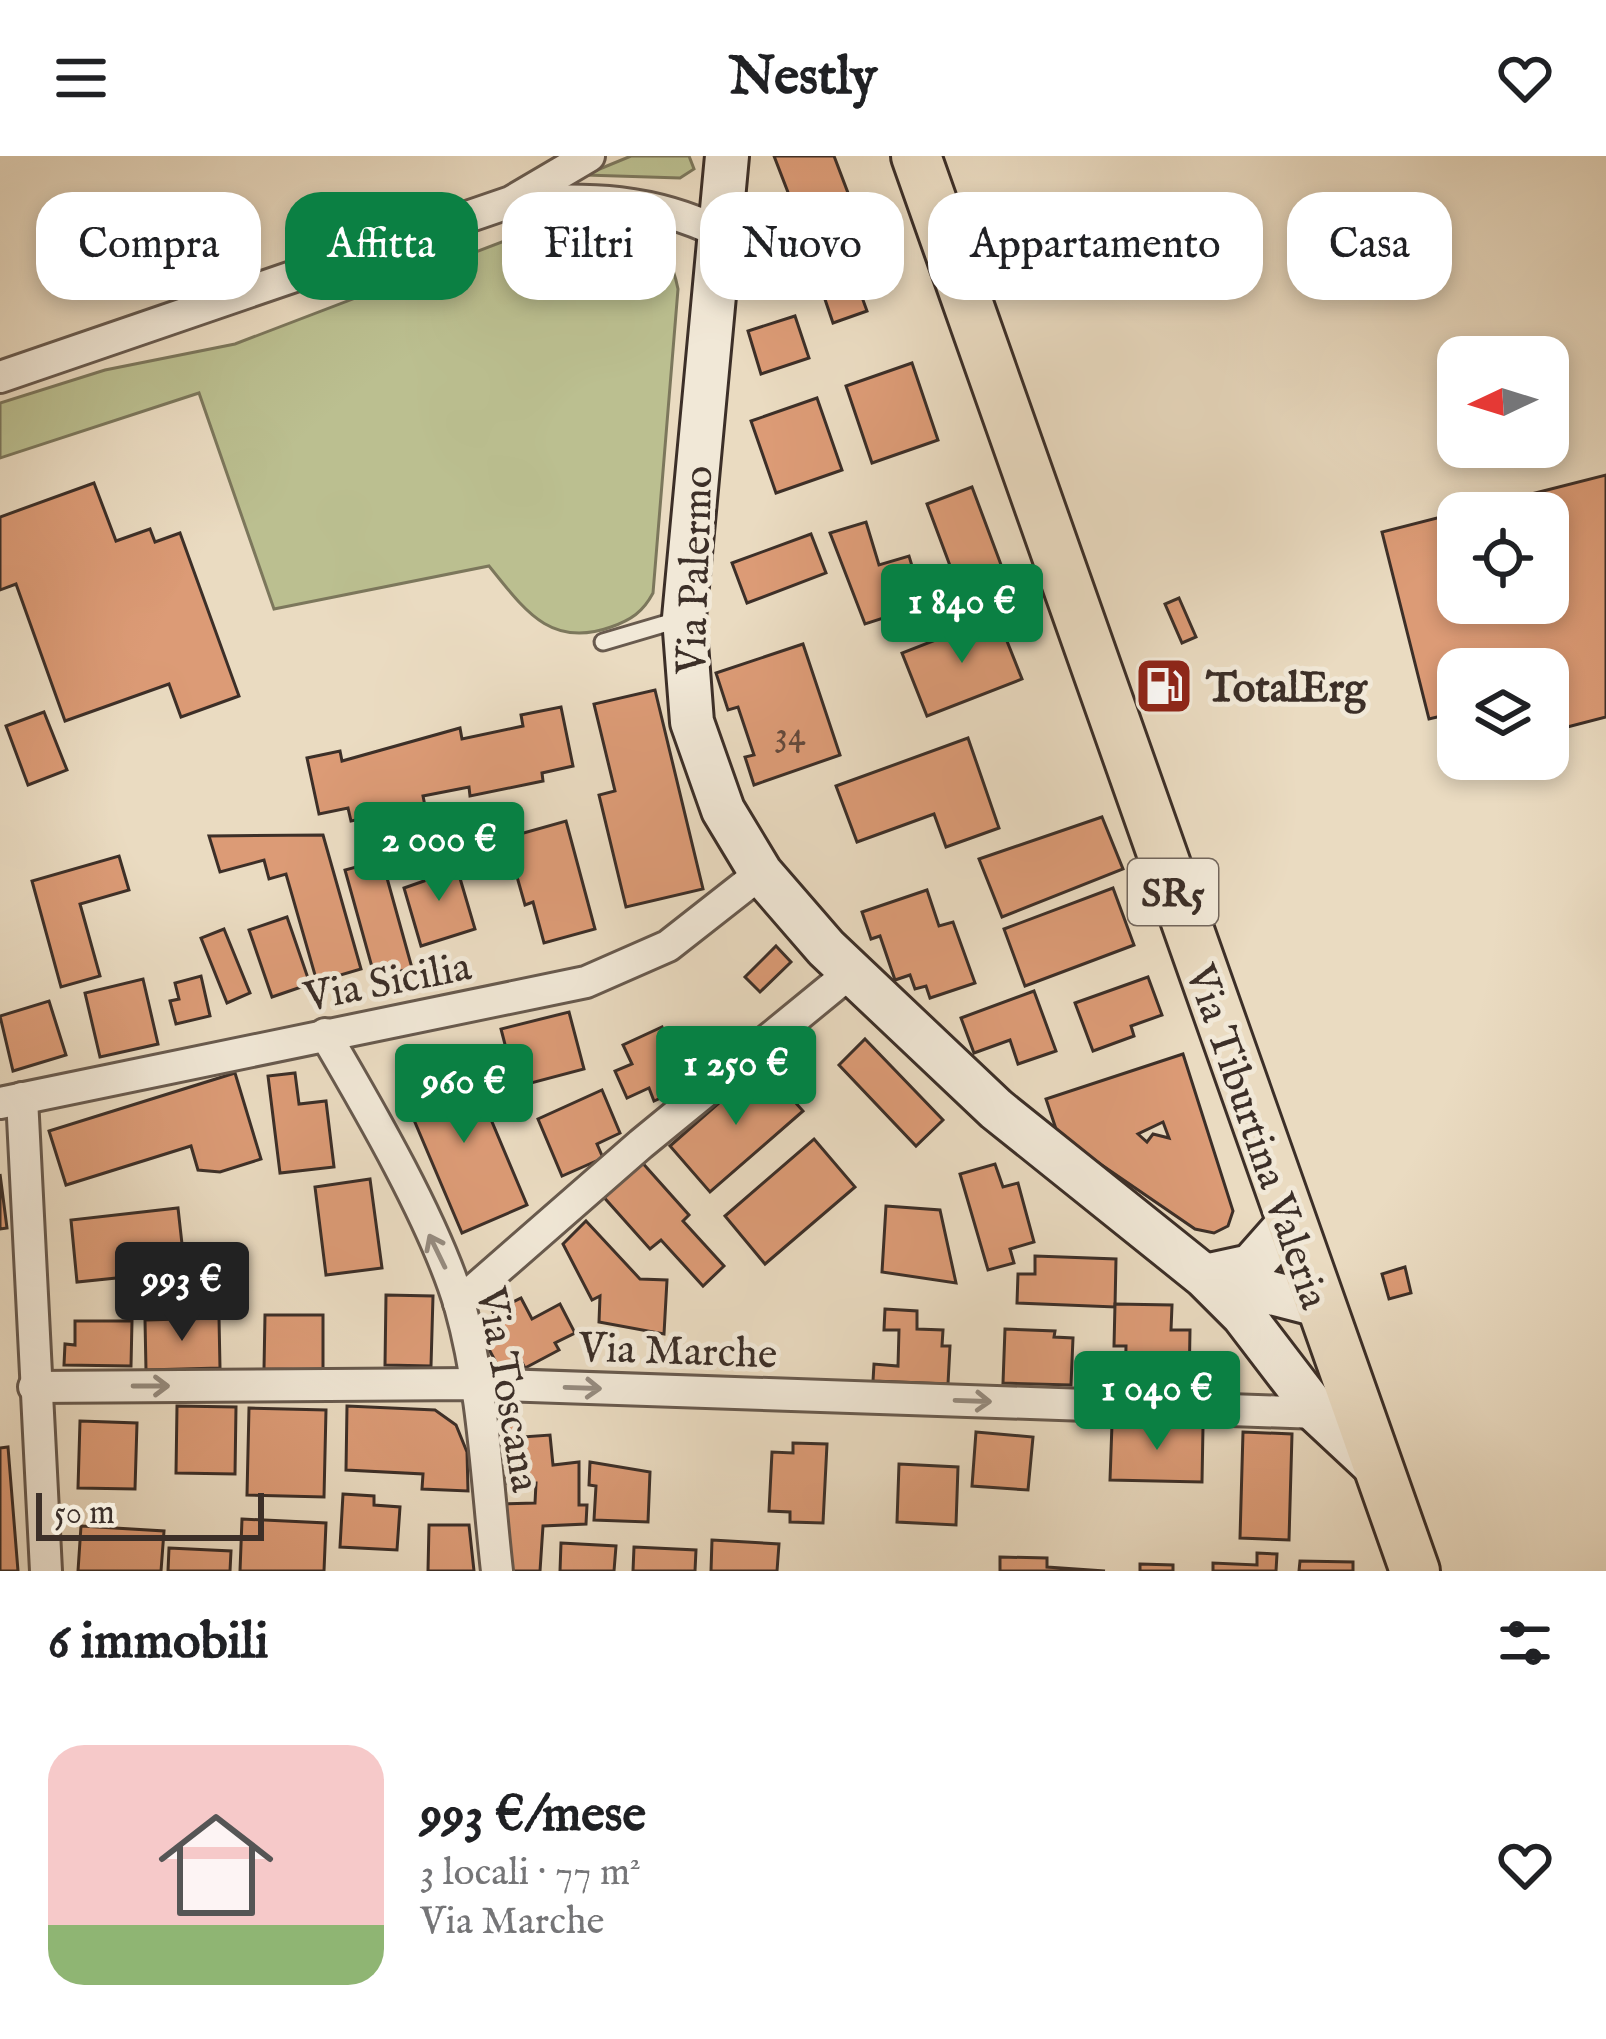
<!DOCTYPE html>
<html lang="it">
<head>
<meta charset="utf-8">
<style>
  :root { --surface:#fff; --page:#f6f6f6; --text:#202124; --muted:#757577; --accent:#0b8043 }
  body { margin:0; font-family:"IM FELL English",serif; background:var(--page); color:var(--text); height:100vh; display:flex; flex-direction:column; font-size:45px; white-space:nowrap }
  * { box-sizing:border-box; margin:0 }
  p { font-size:39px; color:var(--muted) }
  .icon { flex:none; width:66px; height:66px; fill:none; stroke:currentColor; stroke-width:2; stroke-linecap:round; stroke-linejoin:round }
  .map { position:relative; height:1415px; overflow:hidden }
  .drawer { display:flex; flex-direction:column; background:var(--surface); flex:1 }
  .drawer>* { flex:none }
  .top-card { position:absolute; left:36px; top:36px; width:1536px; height:108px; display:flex; gap:24px }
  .needle { width:78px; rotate:266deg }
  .buttons { position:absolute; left:1437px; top:180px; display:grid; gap:24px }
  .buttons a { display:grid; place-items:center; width:132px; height:132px; border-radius:24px; background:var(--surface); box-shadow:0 6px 18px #0003; font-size:60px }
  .scale { position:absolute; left:36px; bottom:30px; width:228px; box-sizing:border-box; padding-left:12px; border:6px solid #3c2f28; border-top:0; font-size:33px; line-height:42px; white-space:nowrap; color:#3c2f28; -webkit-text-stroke:9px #f1e8d7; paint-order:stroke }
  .price { position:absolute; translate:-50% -102px; padding:0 27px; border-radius:12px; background:var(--accent); color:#fff; font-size:39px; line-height:78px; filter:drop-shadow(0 3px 6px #0008) }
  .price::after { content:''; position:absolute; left:50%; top:72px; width:36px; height:27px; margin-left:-18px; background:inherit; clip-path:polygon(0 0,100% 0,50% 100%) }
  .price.active { background:#222; color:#fff }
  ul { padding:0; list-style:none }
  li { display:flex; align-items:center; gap:36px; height:300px; padding:0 48px }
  li span { display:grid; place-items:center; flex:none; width:336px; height:240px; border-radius:36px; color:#555 }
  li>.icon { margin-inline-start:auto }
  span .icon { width:144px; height:144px; fill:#fffc; stroke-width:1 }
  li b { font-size:51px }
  h2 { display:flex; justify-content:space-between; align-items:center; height:144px; padding:0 48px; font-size:51px }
  .chip { padding:0 42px; border-radius:36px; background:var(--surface); box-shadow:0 6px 18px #0003; font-size:42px; line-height:108px }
  .chip.active { background:var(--accent); color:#fff }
  header { display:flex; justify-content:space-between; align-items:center; height:156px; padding:0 48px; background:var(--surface); font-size:54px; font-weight:700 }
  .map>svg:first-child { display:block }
</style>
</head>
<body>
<header><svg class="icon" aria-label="menu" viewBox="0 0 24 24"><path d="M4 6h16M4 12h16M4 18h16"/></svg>Nestly<svg class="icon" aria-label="heart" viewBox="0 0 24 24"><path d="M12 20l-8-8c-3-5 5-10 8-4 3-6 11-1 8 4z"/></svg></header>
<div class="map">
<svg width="1606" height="1415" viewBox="0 0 1606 1415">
  <rect width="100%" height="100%" fill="#eadbc1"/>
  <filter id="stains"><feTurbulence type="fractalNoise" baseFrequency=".00167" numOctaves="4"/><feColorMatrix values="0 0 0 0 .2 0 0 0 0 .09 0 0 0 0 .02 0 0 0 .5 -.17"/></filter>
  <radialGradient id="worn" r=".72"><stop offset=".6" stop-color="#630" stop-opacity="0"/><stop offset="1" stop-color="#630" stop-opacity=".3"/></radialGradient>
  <g fill="#bbbf90" stroke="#7c775c" stroke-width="3">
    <path d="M 631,0 L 689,0 L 694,13 L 680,22 L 585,19 Z"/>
    <path d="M 575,58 C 630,57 667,76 678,133 L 653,437 C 643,456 631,464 611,471 C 550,493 524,453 489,410 L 274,453 L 199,237 L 0,302 L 0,247 L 105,214 L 235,188 Z"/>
  </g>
  <g fill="#dc9b76" stroke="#3c2f28" stroke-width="3" fill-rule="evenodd">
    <path d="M 774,0 L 834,0 L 848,37 L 796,57 Z"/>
    <path d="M 868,80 L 875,101 L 865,104 L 870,118 L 855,122 L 867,155 L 833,167 L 810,99 Z"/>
    <path d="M 795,160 L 809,202 L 761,218 L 748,175 Z"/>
    <path d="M 912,207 L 938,284 L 872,307 L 846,230 Z"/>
    <path d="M 817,242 L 842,314 L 776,337 L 751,265 Z"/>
    <path d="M 1606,319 L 1606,561 L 1548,576 L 1548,513 L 1458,513 L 1458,556 L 1429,563 L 1382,376 ZM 1458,357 L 1548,357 L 1548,447 L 1458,447 Z"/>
    <path d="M 94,327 L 116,385 L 150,373 L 155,386 L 180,377 L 239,540 L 181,561 L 169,528 L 65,565 L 16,428 L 0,434 L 0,361 Z"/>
    <path d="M 972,331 L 1003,414 L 958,431 L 927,348 Z"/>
    <path d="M 866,366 L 879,409 L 909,400 L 924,449 L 865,468 L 830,377 Z"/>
    <path d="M 811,378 L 826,417 L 747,447 L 732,407 Z"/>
    <path d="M 1179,442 L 1196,481 L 1182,487 L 1165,448 Z"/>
    <path d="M 997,460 L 1022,523 L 927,560 L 902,497 Z"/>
    <path d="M 803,488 L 840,599 L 754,629 L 745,601 L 754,599 L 738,551 L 728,554 L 716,517 Z"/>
    <path d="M 1173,509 L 1186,540 L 1155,552 L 1142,521 Z"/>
    <path d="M 655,534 L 703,733 L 626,751 L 599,639 L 615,635 L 594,548 Z"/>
    <path d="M 561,551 L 573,610 L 542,617 L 543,625 L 470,640 L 469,631 L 423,640 L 425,650 L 351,665 L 348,652 L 319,658 L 307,602 L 340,595 L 342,605 L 460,572 L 462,583 L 523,570 L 521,559 Z"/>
    <path d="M 44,556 L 67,614 L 28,629 L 6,570 Z"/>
    <path d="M 968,582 L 999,672 L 946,691 L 934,658 L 857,686 L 836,630 Z"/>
    <path d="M 1102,661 L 1123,713 L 1002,761 L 979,703 Z"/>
    <path d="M 566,665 L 595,773 L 544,787 L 533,746 L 525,749 L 506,682 Z"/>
    <path d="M 323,679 L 361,813 L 317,826 L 286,718 L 269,723 L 264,704 L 220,716 L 209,680 Z"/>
    <path d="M 119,700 L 129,734 L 80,748 L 100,820 L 61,831 L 32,725 Z"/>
    <path d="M 454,702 L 475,773 L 421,790 L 404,732 L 424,725 L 420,712 Z"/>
    <path d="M 382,704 L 412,812 L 375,822 L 345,714 Z"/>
    <path d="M 1113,732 L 1134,789 L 1025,830 L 1004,773 Z"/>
    <path d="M 927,734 L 939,770 L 953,766 L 975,827 L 930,842 L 926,830 L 915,833 L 910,819 L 895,824 L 880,780 L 871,783 L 862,756 Z"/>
    <path d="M 287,761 L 310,828 L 272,841 L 249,774 Z"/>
    <path d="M 224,773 L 250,837 L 227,847 L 201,782 Z"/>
    <path d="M 776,790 L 791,806 L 760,836 L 745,821 Z"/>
    <path d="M 201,820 L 210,860 L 176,868 L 170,845 L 179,843 L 175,827 Z"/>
    <path d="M 1148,821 L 1162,859 L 1131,870 L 1134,880 L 1093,895 L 1075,847 Z"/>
    <path d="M 143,823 L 158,888 L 100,901 L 85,837 Z"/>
    <path d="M 1034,835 L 1056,895 L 1018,908 L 1010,884 L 974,897 L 961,862 Z"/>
    <path d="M 49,845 L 66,899 L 13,915 L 0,860 Z"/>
    <path d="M 569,856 L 584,913 L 516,931 L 501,873 Z"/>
    <path d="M 662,871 L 689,929 L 654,945 L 649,932 L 627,942 L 615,915 L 632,908 L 623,889 Z"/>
    <path d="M 865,883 L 943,964 L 916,990 L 839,909 Z"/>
    <path d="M 1183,898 L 1233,1055 L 1228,1070 L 1214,1077 L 1195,1073 L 1058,979 L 1046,943 ZM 1163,966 L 1169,982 L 1153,978 L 1147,986 L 1138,978 Z"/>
    <path d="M 466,904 L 527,1049 L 462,1077 L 400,931 Z"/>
    <path d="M 762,909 L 803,955 L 710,1036 L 670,990 Z"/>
    <path d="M 235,917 L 261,1003 L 220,1016 L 198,1014 L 191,990 L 66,1029 L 49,975 Z"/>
    <path d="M 295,917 L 299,948 L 326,945 L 334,1011 L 280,1017 L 268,920 Z"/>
    <path d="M 602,934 L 620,977 L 597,988 L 603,1002 L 562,1020 L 538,963 Z"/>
    <path d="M 814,983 L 855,1031 L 765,1108 L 725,1060 Z"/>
    <path d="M 639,1003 L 689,1059 L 683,1065 L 724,1110 L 703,1130 L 661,1084 L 650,1093 L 601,1038 Z"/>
    <path d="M 995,1008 L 1003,1031 L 1018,1027 L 1034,1086 L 1010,1093 L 1014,1107 L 988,1114 L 960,1018 Z"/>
    <path d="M 0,1018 L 7,1072 L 0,1073 Z"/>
    <path d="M 370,1023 L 382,1112 L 326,1119 L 315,1031 Z"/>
    <path d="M 886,1050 L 940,1054 L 956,1127 L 882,1116 Z"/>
    <path d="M 178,1052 L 185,1115 L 77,1126 L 71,1064 Z"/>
    <path d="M 586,1065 L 640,1123 L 667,1124 L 664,1178 L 599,1166 L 600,1140 L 592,1144 L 563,1088 Z"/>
    <path d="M 1035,1100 L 1116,1103 L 1115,1151 L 1017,1147 L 1018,1118 L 1035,1118 Z"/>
    <path d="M 1405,1111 L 1411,1137 L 1389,1143 L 1382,1118 Z"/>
    <path d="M 386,1139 L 433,1140 L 431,1210 L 385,1209 Z"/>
    <path d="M 521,1142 L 532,1163 L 560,1148 L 575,1177 L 555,1187 L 559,1194 L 525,1212 L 519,1201 L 499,1212 L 484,1184 L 502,1174 L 493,1156 Z"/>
    <path d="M 1115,1148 L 1172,1149 L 1171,1174 L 1190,1174 L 1189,1232 L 1125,1230 L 1126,1190 L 1114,1190 Z"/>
    <path d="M 885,1153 L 917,1155 L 917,1173 L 943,1174 L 942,1190 L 950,1190 L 948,1228 L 873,1225 L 874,1208 L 898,1210 L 899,1174 L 884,1174 Z"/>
    <path d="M 265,1159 L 323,1159 L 323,1214 L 264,1213 Z"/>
    <path d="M 219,1162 L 220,1212 L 146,1214 L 145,1164 Z"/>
    <path d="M 75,1165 L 132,1165 L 131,1210 L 64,1209 L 65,1188 L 75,1189 Z"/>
    <path d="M 1005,1173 L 1055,1175 L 1054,1181 L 1073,1182 L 1071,1229 L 1003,1227 Z"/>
    <path d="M 177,1250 L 236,1251 L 235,1318 L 176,1317 Z"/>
    <path d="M 347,1250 L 435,1254 L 456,1269 L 467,1296 L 468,1335 L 422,1333 L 423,1318 L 346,1314 Z"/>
    <path d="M 249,1252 L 326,1254 L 324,1341 L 247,1339 Z"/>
    <path d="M 80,1265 L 137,1267 L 135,1333 L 78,1332 Z"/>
    <path d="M 521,1267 L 523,1281 L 550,1279 L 553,1309 L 579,1306 L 579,1349 L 587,1349 L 586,1368 L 543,1370 L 540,1415 L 511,1415 L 503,1348 L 535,1347 L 536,1327 L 501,1327 L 493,1270 Z"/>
    <path d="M 1112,1268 L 1203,1271 L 1202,1326 L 1110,1324 Z"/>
    <path d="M 976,1276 L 1033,1281 L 1028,1334 L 972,1330 Z"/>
    <path d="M 1243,1276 L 1292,1278 L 1289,1384 L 1240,1382 Z"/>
    <path d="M 793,1287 L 827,1288 L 823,1367 L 790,1366 L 790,1356 L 769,1355 L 772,1296 L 793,1297 Z"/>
    <path d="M 8,1291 L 18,1415 L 0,1415 L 0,1292 Z"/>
    <path d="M 590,1306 L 650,1316 L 648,1366 L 594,1364 L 596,1330 L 589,1329 Z"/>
    <path d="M 899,1308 L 958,1311 L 956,1369 L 897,1366 Z"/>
    <path d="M 343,1338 L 374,1340 L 374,1349 L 400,1351 L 397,1394 L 340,1391 Z"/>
    <path d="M 242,1363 L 326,1367 L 324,1415 L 240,1415 Z"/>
    <path d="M 429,1369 L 469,1369 L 474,1415 L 428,1415 Z"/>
    <path d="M 81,1370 L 164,1375 L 161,1415 L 78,1415 Z"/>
    <path d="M 712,1384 L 779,1388 L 777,1415 L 711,1415 Z"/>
    <path d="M 561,1387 L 616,1390 L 614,1415 L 560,1415 Z"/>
    <path d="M 634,1391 L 696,1394 L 695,1415 L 633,1415 Z"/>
    <path d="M 169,1392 L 231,1395 L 230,1415 L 168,1415 Z"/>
    <path d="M 1257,1397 L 1277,1398 L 1276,1415 L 1213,1415 L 1213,1407 L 1257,1409 Z"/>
    <path d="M 1000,1401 L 1047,1402 L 1047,1411 L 1105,1415 L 1000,1415 Z"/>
    <path d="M 1300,1405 L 1353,1406 L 1353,1415 L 1299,1415 Z"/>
    <path d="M 1140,1408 L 1173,1409 L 1173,1415 L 1140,1415 Z"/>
  </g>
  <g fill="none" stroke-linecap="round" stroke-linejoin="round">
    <defs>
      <path id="lane" d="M 603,486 L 681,463"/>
      <g id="street">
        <path d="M 517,46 C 590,42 651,43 719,76"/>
        <path d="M 0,221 L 511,46 L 589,0"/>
        <path d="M 325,878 C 369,953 436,1068 460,1150 C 484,1235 487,1328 497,1415"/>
        <path d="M 22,942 L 46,1415"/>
        <path d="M 0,947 L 586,826 L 668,790 L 761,717"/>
        <path d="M 459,1147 L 641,988 L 851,816"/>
        <path d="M 34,1231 L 475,1228 L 1318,1257"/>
      </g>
      <g id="secondary">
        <path d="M 727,0 L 684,462 L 692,566 L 723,654 L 761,717 L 826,792 L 996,953 L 1204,1120 L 1243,1159 L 1318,1257 L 1377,1312"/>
        <path d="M 1205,1120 L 1318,1149"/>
        <path d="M 1205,1120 L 1251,1110 L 1289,1067"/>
      </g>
      <path id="primary" d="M 916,0 L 1415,1415"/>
    </defs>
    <use href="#lane" stroke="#685a4e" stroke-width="21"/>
    <use href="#street" stroke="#685a4e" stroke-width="36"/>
    <use href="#secondary" stroke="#3c2f28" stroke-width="48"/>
    <use href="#primary" stroke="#3c2f28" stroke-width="54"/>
    <use href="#lane" stroke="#f1e8d7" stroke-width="15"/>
    <use href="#street" stroke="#f1e8d7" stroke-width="30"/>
    <use href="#secondary" stroke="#f1e8d7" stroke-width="42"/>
    <use href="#primary" stroke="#eadbc1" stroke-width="48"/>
  </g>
  <defs><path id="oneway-shaft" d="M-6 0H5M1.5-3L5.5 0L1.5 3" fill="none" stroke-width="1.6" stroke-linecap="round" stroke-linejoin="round" transform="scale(3)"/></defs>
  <g stroke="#968c80">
    <use href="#oneway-shaft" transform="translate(437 1095) rotate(-116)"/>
    <use href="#oneway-shaft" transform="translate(151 1230)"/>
    <use href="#oneway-shaft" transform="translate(583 1232) rotate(2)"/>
    <use href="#oneway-shaft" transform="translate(973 1245) rotate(2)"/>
  </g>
  <defs>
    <symbol id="fuel-square" viewBox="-11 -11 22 22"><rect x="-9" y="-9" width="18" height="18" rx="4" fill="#8f2418" stroke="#f1e8d7"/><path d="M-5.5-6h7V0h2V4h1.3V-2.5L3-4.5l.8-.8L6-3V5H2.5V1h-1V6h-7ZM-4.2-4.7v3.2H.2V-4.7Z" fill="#fff"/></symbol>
  </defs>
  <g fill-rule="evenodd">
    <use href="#fuel-square" x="1131" y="497" width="66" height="66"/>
  </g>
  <g text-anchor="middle" stroke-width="10" stroke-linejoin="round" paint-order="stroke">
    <g font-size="36" fill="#644a3c">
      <text x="790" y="589">34</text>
    </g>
    <rect fill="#f1e8d7" stroke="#72665c" stroke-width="3" x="1128" y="703" width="90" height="66" rx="9"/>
    <g font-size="39" font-weight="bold" fill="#3c2f28">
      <text x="1173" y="750">SR5</text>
    </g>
    <g font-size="42" fill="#3c2f28" stroke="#f1e8d7">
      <text transform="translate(693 414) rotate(-88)" y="15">Via Palermo</text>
      <text transform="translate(387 824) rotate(-11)" y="15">Via Sicilia</text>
      <text transform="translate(1259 980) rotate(71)" y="15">Via Tiburtina Valeria</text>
      <text transform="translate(678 1193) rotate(2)" y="15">Via Marche</text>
      <text transform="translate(510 1233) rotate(80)" y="15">Via Toscana</text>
    </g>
    <g font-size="42" font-weight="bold" fill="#3c2f28" stroke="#f1e8d7" text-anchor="start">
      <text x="1206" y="545">TotalErg</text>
    </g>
  </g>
  <rect width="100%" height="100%" filter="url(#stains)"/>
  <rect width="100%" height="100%" fill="url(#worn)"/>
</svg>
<div class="buttons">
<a><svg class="needle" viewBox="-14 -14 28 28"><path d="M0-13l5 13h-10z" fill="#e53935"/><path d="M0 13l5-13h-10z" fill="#757577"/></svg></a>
<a><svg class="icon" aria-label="locate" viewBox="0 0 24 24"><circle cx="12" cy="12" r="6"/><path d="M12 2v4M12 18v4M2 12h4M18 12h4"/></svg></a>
<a><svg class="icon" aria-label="layers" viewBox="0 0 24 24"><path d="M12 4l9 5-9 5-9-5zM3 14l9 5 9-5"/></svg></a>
</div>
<div class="scale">50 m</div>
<b class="price" style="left:962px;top:510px">1 840 €</b>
<b class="price" style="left:439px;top:748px">2 000 €</b>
<b class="price" style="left:736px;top:972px">1 250 €</b>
<b class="price" style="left:464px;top:990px">960 €</b>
<b class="price active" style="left:182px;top:1188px">993 €</b>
<b class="price" style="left:1157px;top:1297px">1 040 €</b>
<div class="top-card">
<a class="chip">Compra</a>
<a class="chip active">Affitta</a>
<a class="chip">Filtri</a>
<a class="chip">Nuovo</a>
<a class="chip">Appartamento</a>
<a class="chip">Casa</a>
</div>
</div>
<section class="drawer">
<h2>6 immobili<svg class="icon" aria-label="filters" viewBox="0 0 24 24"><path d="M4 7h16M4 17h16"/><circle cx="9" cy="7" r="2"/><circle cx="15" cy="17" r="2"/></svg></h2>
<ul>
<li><span style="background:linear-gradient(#f6c9c9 75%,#8fb573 0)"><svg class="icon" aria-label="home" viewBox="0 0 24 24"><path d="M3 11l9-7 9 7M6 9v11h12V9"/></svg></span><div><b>993 €/mese</b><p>3 locali · 77 m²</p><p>Via Marche</p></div><svg class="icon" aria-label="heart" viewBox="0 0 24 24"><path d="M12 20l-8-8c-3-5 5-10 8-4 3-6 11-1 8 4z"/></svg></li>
</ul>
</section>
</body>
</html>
